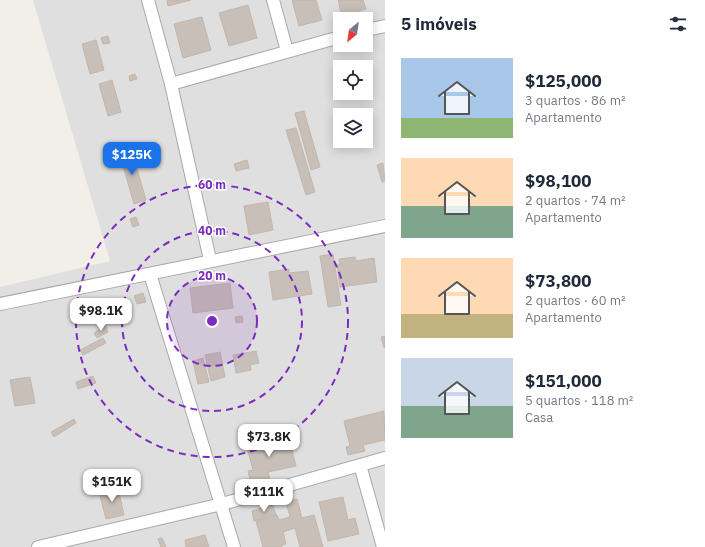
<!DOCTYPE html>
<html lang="pt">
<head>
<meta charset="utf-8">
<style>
  :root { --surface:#fff; --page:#f2f2f3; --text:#1f2937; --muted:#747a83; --accent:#1a73e8 }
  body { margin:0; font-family:"IBM Plex Sans",sans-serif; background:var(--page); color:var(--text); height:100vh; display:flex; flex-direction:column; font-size:15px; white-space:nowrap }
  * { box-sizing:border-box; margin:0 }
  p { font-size:13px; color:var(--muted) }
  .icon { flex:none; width:22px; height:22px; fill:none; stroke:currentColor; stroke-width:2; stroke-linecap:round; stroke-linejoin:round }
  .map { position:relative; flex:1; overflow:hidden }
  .drawer { display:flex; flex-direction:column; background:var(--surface); width:320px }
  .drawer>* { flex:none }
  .needle { width:26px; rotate:209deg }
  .controls { position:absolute; left:333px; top:12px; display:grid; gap:8px }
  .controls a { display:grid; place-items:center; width:40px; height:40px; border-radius:0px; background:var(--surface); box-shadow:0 2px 10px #0003; font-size:20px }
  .price { position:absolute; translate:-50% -34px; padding:0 9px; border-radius:8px; background:#fff; color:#222; font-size:13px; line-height:26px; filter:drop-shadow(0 1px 2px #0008) }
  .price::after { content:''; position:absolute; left:50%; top:24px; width:12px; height:9px; margin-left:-6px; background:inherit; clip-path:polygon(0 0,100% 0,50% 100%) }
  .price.on { background:var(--accent); color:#fff }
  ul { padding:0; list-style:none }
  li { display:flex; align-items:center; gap:12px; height:100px; padding:0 16px }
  li span { display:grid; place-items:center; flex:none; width:112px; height:80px; border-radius:0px; color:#555 }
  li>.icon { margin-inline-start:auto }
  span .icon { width:48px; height:48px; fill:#fffc; stroke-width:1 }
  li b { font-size:17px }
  h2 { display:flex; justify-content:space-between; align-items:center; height:48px; padding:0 16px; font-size:17px }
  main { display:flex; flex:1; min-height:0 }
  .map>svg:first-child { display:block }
</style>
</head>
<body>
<main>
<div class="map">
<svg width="385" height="547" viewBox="0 0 385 547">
  <rect width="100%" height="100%" fill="#f2efe9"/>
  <path fill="#e0dfdf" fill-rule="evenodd" d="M 33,0 L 385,0 L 385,547 L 0,547 L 0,287 L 110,261 ZM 340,19 L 366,19 L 366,45 L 340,45 ZM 340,67 L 366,67 L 366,93 L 340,93 ZM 340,115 L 366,115 L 366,141 L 340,141 Z"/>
  <g fill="#c7bfb8" stroke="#c4b6ab">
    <path d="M 167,0 L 191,0 L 168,6 Z"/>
    <path d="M 292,0 L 316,0 L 322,20 L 299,26 Z"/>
    <path d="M 338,0 L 363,0 L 366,9 L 342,16 Z"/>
    <path d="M 248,5 L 257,38 L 229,46 L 219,13 Z"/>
    <path d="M 202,17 L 211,50 L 183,58 L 174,24 Z"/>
    <path d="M 108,36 L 110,43 L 103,44 L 101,38 Z"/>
    <path d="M 96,40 L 104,70 L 90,74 L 82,44 Z"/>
    <path d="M 135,74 L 137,79 L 130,81 L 129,76 Z"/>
    <path d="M 112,80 L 121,112 L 108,116 L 99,84 Z"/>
    <path d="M 304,111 L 320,167 L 311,170 L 295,113 Z"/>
    <path d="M 296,128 L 315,192 L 306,195 L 286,130 Z"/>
    <path d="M 131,148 L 146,200 L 134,204 L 119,152 Z"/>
    <path d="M 247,160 L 249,168 L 236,171 L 234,164 Z"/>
    <path d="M 383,163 L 385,181 L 382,182 L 377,165 Z"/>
    <path d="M 268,202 L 273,230 L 249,235 L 244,206 Z"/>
    <path d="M 136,217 L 139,225 L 133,227 L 130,219 Z"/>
    <path d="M 333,254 L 341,305 L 328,307 L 320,256 Z"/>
    <path d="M 355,257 L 356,261 L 374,258 L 377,282 L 340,287 L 337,265 L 340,265 L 339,259 Z"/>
    <path d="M 289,269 L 289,273 L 308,271 L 312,294 L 273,300 L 269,272 Z"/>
    <path d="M 230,283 L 233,308 L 193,313 L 190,288 Z"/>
    <path d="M 143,293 L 146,302 L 137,304 L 134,296 Z"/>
    <path d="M 242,316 L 243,322 L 236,323 L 235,317 Z"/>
    <path d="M 106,326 L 108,332 L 97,338 L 94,333 Z"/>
    <path d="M 385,336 L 385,347 L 384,348 L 381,337 Z"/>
    <path d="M 103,338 L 106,343 L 83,355 L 80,350 Z"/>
    <path d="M 256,351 L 259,363 L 250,365 L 251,370 L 236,373 L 233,355 Z"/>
    <path d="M 220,352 L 225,377 L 211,381 L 205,355 Z"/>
    <path d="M 203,358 L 209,382 L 198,384 L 193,361 Z"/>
    <path d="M 93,376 L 96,383 L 78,389 L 76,382 Z"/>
    <path d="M 30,377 L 35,403 L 15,406 L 10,380 Z"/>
    <path d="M 384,411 L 385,440 L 363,445 L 365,451 L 348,455 L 346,447 L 350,446 L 344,421 Z"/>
    <path d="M 74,419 L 76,423 L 54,437 L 51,432 Z"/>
    <path d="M 289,438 L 296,466 L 268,472 L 270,479 L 251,484 L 248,471 L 253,470 L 246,443 L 265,439 L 266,443 Z"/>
    <path d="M 115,478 L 117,487 L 102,489 L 101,480 Z"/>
    <path d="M 129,478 L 130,485 L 119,487 L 118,479 Z"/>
    <path d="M 118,488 L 124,515 L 106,519 L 99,492 Z"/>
    <path d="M 343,497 L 348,520 L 355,518 L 359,534 L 328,541 L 319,502 Z"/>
    <path d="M 297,499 L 302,518 L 314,515 L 323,547 L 300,547 L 295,528 L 283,532 L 286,544 L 282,545 L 282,547 L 263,547 L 256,521 L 277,515 L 279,520 L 290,517 L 286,502 Z"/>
    <path d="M 273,505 L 276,515 L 254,521 L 252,511 Z"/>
    <path d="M 205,535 L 209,547 L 186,547 L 185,540 Z"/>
    <path d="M 162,538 L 166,547 L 161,547 L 158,539 Z"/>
  </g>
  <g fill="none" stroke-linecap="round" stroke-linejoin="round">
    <defs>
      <g id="minor">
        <path d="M 148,0 L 171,84 L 210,260"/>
        <path d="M 273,0 L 287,51"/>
        <path d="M 366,30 L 385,26"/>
        <path d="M 171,84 L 340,37"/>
        <path d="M 150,274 L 234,547"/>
        <path d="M 0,304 L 385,226"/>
        <path d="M 360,465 L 383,547"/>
        <path d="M 38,547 L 222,504 L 385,458"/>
      </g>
    </defs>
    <use href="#minor" stroke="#a9a9a9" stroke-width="14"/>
    <use href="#minor" stroke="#fff" stroke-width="12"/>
  </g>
  <circle cx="212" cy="321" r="45" fill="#7b2cbf" fill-opacity=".12"/>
  <g fill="none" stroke="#7b2cbf" stroke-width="2" stroke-dasharray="7 5">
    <circle cx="212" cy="321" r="45"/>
    <circle cx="212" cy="321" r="90"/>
    <circle cx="212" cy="321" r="136"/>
  </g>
  <circle cx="212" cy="321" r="6" fill="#7b2cbf" stroke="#fff" stroke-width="2"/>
  <g font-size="12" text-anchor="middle" font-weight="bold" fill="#7b2cbf" stroke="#fff" stroke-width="3" stroke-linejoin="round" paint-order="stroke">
    <text x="212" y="189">60 m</text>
    <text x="212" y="235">40 m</text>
    <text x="212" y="280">20 m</text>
  </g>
</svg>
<div class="controls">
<a><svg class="needle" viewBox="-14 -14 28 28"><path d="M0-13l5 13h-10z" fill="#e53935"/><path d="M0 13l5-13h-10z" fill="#747a83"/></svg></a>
<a><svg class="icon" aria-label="locate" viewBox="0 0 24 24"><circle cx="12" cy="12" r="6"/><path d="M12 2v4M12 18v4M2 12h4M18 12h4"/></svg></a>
<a><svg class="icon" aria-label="layers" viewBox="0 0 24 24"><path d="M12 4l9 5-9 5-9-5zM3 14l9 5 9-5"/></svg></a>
</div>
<b class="price on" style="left:132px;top:176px">$125K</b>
<b class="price" style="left:101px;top:332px">$98.1K</b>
<b class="price" style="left:269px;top:458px">$73.8K</b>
<b class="price" style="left:112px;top:503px">$151K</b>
<b class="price" style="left:264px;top:513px">$111K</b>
</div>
<section class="drawer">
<h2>5 imóveis<svg class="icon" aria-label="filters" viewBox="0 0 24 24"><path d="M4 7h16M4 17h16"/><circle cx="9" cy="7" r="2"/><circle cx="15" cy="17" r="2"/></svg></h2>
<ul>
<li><span style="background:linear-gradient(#a9c7e8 75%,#8fb573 0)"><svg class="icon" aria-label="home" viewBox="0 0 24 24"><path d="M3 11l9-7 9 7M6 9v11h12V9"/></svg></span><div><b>$125,000</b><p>3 quartos · 86 m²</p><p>Apartamento</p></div></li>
<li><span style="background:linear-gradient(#ffd9b3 60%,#7fa58c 0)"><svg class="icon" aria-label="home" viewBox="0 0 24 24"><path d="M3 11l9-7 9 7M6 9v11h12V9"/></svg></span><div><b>$98,100</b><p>2 quartos · 74 m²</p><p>Apartamento</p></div></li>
<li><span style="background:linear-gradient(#ffd9b3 70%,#c2b280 0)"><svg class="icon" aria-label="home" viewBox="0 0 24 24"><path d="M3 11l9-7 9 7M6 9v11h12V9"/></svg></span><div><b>$73,800</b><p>2 quartos · 60 m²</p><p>Apartamento</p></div></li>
<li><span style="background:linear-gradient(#c9d6e8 60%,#7fa58c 0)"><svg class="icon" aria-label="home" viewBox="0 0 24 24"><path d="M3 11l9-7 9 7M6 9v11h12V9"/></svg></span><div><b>$151,000</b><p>5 quartos · 118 m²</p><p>Casa</p></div></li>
</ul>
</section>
</main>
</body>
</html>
